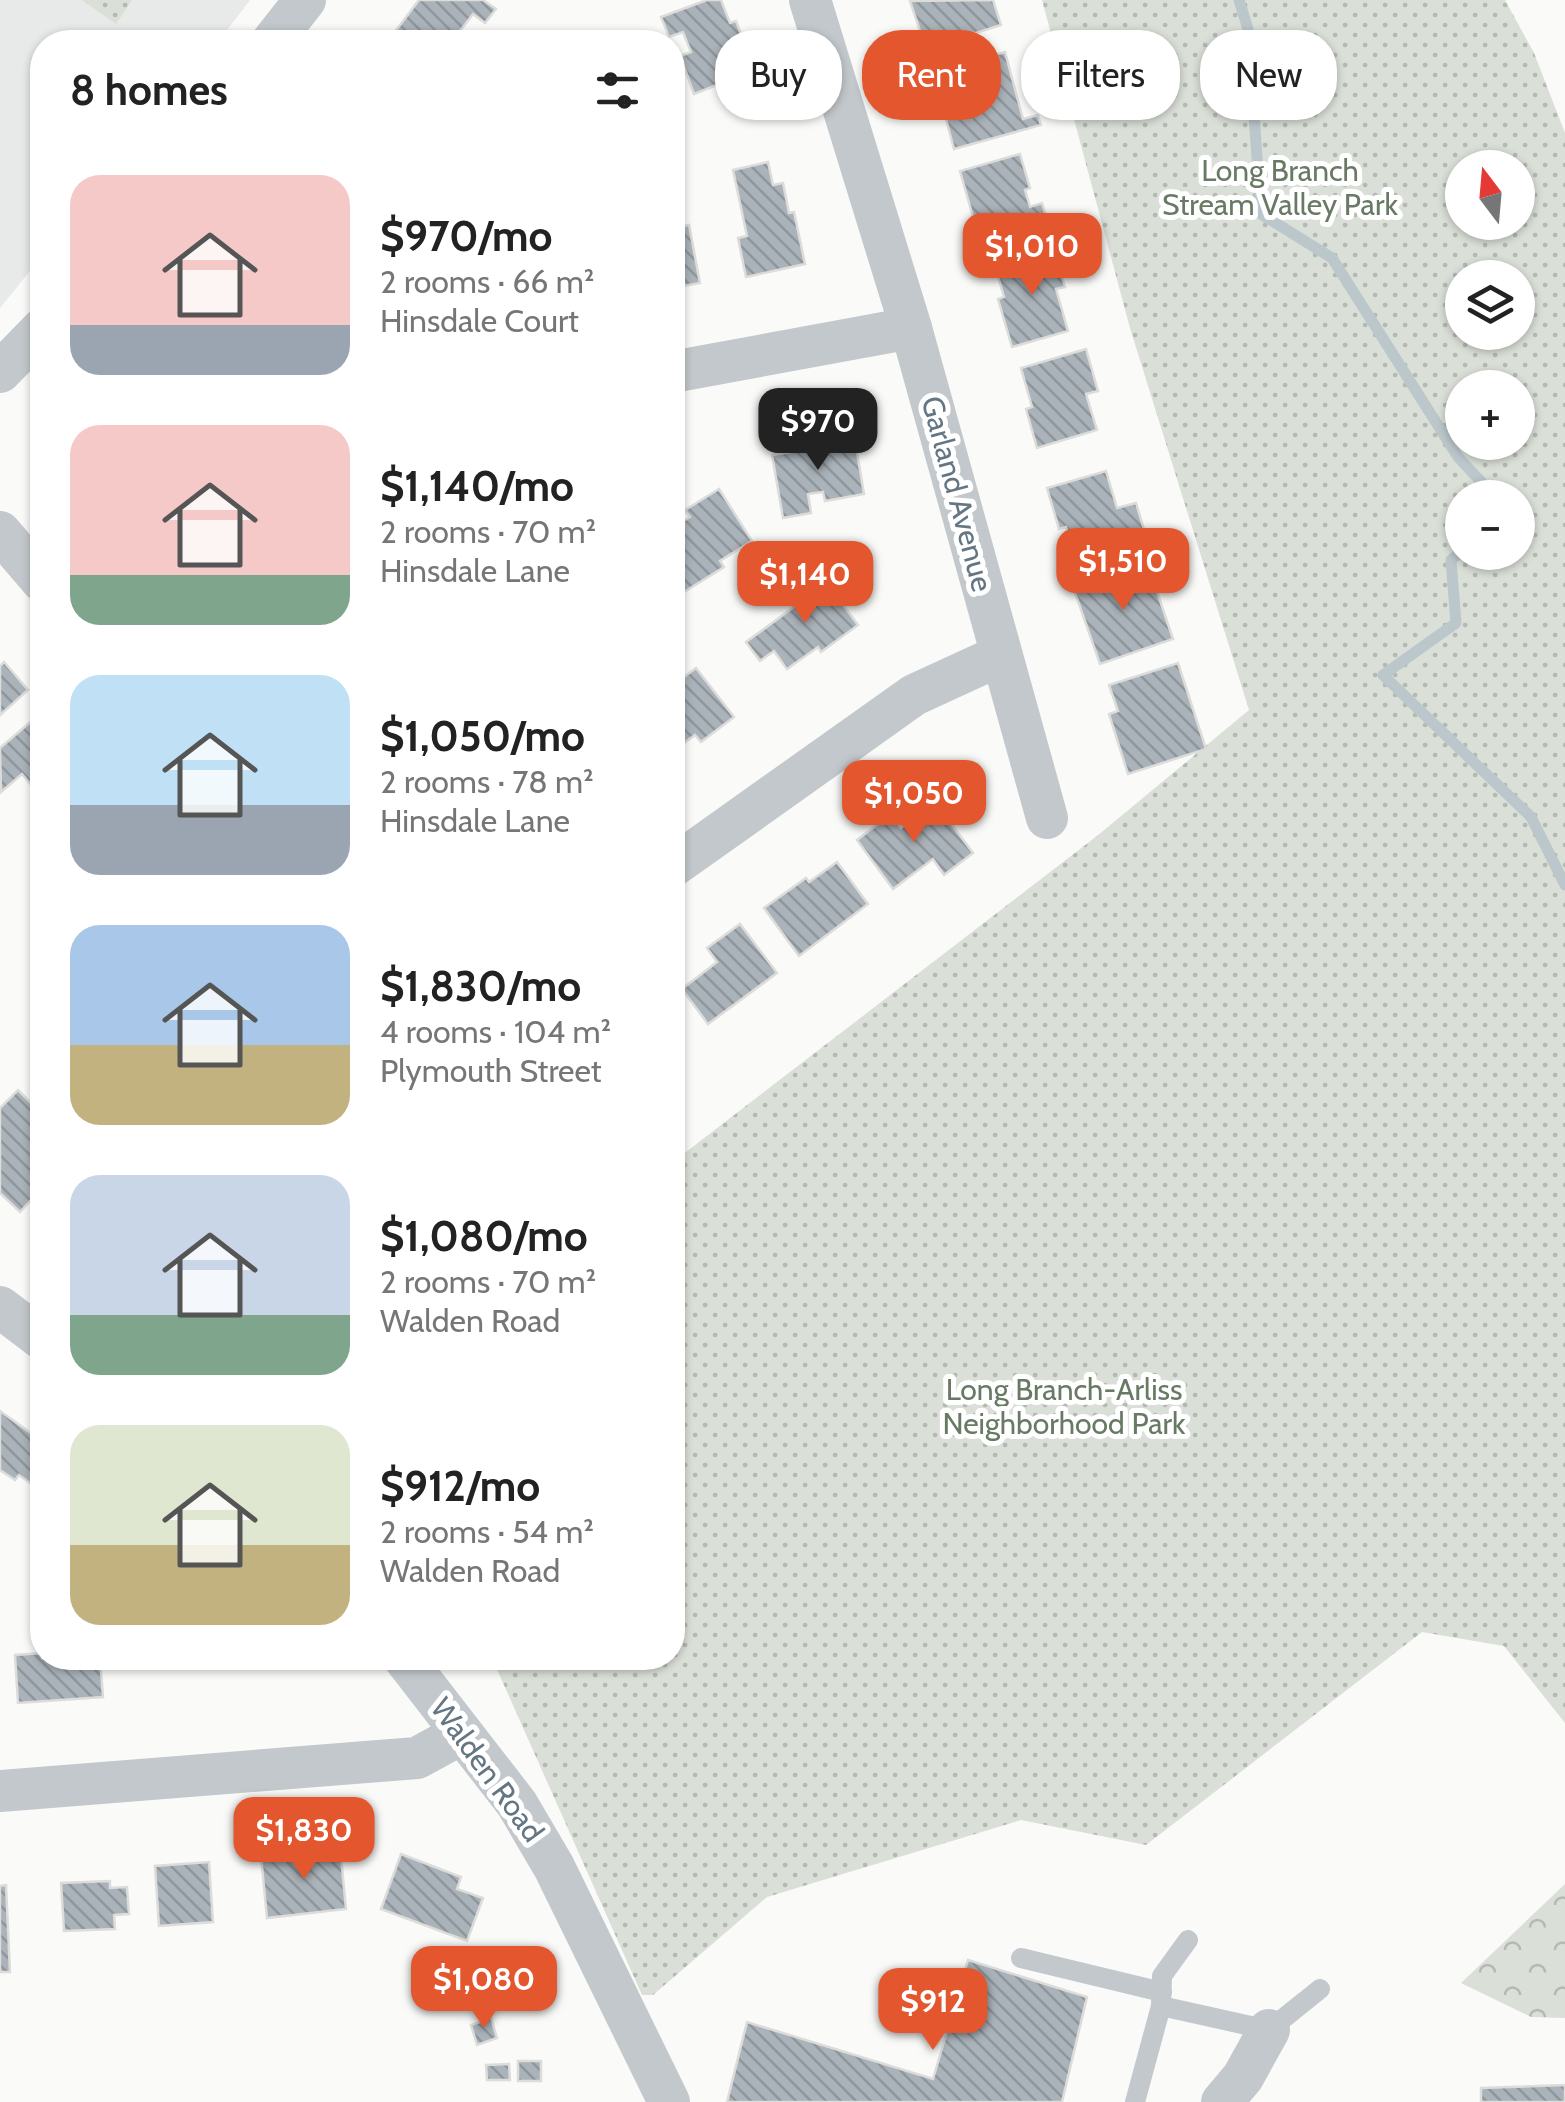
<!DOCTYPE html>
<html lang="en">
<head>
<meta charset="utf-8">
<style>
  :root { --surface:#fff; --page:#f6f6f6; --text:#222; --muted:#767676; --accent:#e4572e }
  body { margin:0; font-family:Cabin,sans-serif; background:var(--page); color:var(--text); height:100vh; display:flex; flex-direction:column; font-size:38px; white-space:nowrap }
  * { box-sizing:border-box; margin:0 }
  p { font-size:32px; color:var(--muted) }
  .icon { flex:none; width:55px; height:55px; fill:none; stroke:currentColor; stroke-width:2; stroke-linecap:round; stroke-linejoin:round }
  .map { position:relative; flex:1; overflow:hidden }
  .drawer { position:absolute; left:30px; top:30px; width:655px; height:1640px; display:flex; flex-direction:column; background:var(--surface); border-radius:40px; box-shadow:0 2px 8px #0004 }
  .drawer>* { flex:none }
  .top-card { position:absolute; left:715px; top:30px; width:700px; height:90px; display:flex; gap:20px }
  .needle { width:65px; rotate:344deg }
  .fabs { position:absolute; left:1445px; top:150px; display:grid; gap:20px }
  .fabs a { display:grid; place-items:center; width:90px; height:90px; border-radius:50%; background:var(--surface); box-shadow:0 2px 8px #0004; font-size:50px }
  .price { position:absolute; translate:-50% -85px; padding:0 22px; border-radius:20px; background:var(--accent); color:#fff; font-size:32px; line-height:65px; filter:drop-shadow(0 2px 5px #0008) }
  .price::after { content:''; position:absolute; left:50%; top:60px; width:30px; height:22px; margin-left:-15px; background:inherit; clip-path:polygon(0 0,100% 0,50% 100%) }
  .price.current { background:#222; color:#fff }
  ul { padding:0; list-style:none }
  li { display:flex; align-items:center; gap:30px; height:250px; padding:0 40px }
  li span { display:grid; place-items:center; flex:none; width:280px; height:200px; border-radius:30px; color:#555 }
  li>.icon { margin-inline-start:auto }
  span .icon { width:120px; height:120px; fill:#fffc; stroke-width:1 }
  li b { font-size:42px }
  h2 { display:flex; justify-content:space-between; align-items:center; height:120px; padding:0 40px; font-size:42px }
  .chip { padding:0 35px; border-radius:40px; background:var(--surface); box-shadow:0 2px 8px #0004; font-size:35px; line-height:90px }
  .chip.current { background:var(--accent); color:#fff }
  .map>svg:first-child { display:block }
</style>
</head>
<body>
<div class="map">
<svg width="1565" height="2102" viewBox="0 0 1565 2102">
  <defs>
    <pattern id="forest-crowns" width="20" height="18" patternUnits="userSpaceOnUse" patternTransform="scale(2.5)"><rect width="20" height="18" fill="#dadfd7"/><path d="M2 6a3 3 0 1 1 6 0M12 15a3 3 0 1 1 6 0" fill="none" stroke="#b4b9b4"/></pattern>
    <pattern id="park-dots" width="8" height="8" patternUnits="userSpaceOnUse" patternTransform="scale(2.5)"><rect width="8" height="8" fill="#dadfd7"/><path d="M2 2h.1M6 6h.1" fill="none" stroke="#b4b9b4" stroke-width="1.8" stroke-linecap="round"/></pattern>
    <pattern id="building-back-hatch" width="6" height="6" patternUnits="userSpaceOnUse" patternTransform="scale(2.5)"><rect width="6" height="6" fill="#aab3b9"/><path d="M-1 5l2 2M0 0l6 6M5-1l2 2" fill="none" stroke="#8e969c"/></pattern>
  </defs>
  <rect width="100%" height="100%" fill="#fafaf8"/>
  <path fill="#e8e9e9" d="M 0,0 L 250,0 L 218,42 L 42,42 L 42,256 L 0,308 Z"/>
  <path fill="url(#forest-crowns)" d="M 1565,1884 L 1565,2018 L 1531,2017 L 1461,1983 Z"/>
  <g fill="url(#park-dots)" fill-rule="evenodd">
    <path d="M 82,0 L 132,0 L 116,24 Z"/>
    <path d="M 1042,0 L 1505,0 L 1534,53 L 1565,133 L 1565,1723 L 1504,1646 L 1422,1632 L 1146,1845 L 1021,1820 L 767,1897 L 653,1995 L 642,1995 L 492,1658 L 672,1658 L 673,1162 L 1097,836 L 1249,710 L 1130,328 ZM 1462,168 L 1518,168 L 1518,222 L 1462,222 ZM 1462,278 L 1518,278 L 1518,332 L 1462,332 ZM 1462,388 L 1518,388 L 1518,442 L 1462,442 ZM 1462,498 L 1518,498 L 1518,552 L 1462,552 Z"/>
  </g>
  <g fill="none" stroke-linecap="round" stroke-linejoin="round">
    <g stroke="#bbc7cb" stroke-width="11">
      <path d="M 1239,0 L 1248,29 L 1261,214 L 1332,258 L 1458,457 L 1486,487 L 1486,498"/>
      <path d="M 1462,551 L 1451,560 L 1456,623 L 1383,675 L 1531,817 L 1565,885"/>
    </g>
  </g>
  <g fill="url(#building-back-hatch)" stroke="#dcdcda" stroke-width="2.5">
    <path d="M 419,0 L 483,0 L 496,9 L 485,23 L 473,14 L 457,35 L 467,42 L 406,42 L 394,33 Z"/>
    <path d="M 707,0 L 721,0 L 730,23 L 736,21 L 755,70 L 694,94 L 680,56 L 691,52 L 683,32 L 669,37 L 661,17 Z"/>
    <path d="M 993,0 L 1001,25 L 926,49 L 910,1 Z"/>
    <path d="M 1005,52 L 1023,119 L 1038,115 L 1041,125 L 954,149 L 940,97 L 946,95 L 939,70 Z"/>
    <path d="M 1020,154 L 1030,188 L 1025,190 L 1030,207 L 1042,203 L 1051,234 L 990,250 L 980,215 L 973,217 L 960,171 Z"/>
    <path d="M 768,162 L 773,185 L 783,183 L 789,213 L 794,212 L 805,264 L 746,277 L 738,238 L 747,236 L 733,170 Z"/>
    <path d="M 689,225 L 700,283 L 672,288 L 672,228 Z"/>
    <path d="M 1054,249 L 1065,287 L 1056,289 L 1068,331 L 1012,347 L 998,299 L 1004,297 L 995,266 Z"/>
    <path d="M 1086,349 L 1098,391 L 1086,394 L 1097,430 L 1037,448 L 1026,409 L 1032,407 L 1021,368 Z"/>
    <path d="M 854,434 L 864,494 L 825,501 L 823,492 L 808,494 L 811,513 L 783,518 L 772,455 L 804,450 L 803,442 Z"/>
    <path d="M 1106,471 L 1117,508 L 1136,503 L 1148,543 L 1077,564 L 1066,527 L 1059,529 L 1047,488 Z"/>
    <path d="M 719,489 L 752,541 L 720,561 L 724,567 L 684,592 L 672,574 L 672,528 L 690,517 L 685,510 Z"/>
    <path d="M 1147,562 L 1173,639 L 1100,664 L 1073,587 Z"/>
    <path d="M 823,578 L 858,625 L 821,652 L 818,647 L 787,669 L 774,651 L 760,661 L 746,642 L 794,607 L 790,601 Z"/>
    <path d="M 4,662 L 28,690 L 0,715 L 0,666 Z"/>
    <path d="M 1178,663 L 1206,749 L 1128,774 L 1109,714 L 1118,711 L 1109,685 Z"/>
    <path d="M 696,668 L 734,717 L 701,742 L 695,735 L 672,752 L 672,686 Z"/>
    <path d="M 35,718 L 42,727 L 42,798 L 22,774 L 1,792 L 0,748 Z"/>
    <path d="M 935,802 L 973,853 L 944,875 L 933,859 L 893,889 L 857,840 L 891,814 L 901,828 Z"/>
    <path d="M 837,862 L 868,904 L 799,956 L 764,908 L 806,878 L 809,882 Z"/>
    <path d="M 740,924 L 777,973 L 708,1024 L 682,989 L 717,962 L 707,948 Z"/>
    <path d="M 18,1090 L 42,1114 L 42,1188 L 20,1212 L 0,1193 L 0,1108 Z"/>
    <path d="M 0,1411 L 42,1441 L 42,1472 L 33,1485 L 19,1475 L 15,1480 L 0,1470 Z"/>
    <path d="M 42,1653 L 42,1658 L 100,1658 L 103,1697 L 18,1703 L 15,1655 Z"/>
    <path d="M 340,1847 L 346,1909 L 267,1918 L 261,1856 Z"/>
    <path d="M 401,1854 L 461,1877 L 457,1889 L 483,1898 L 467,1941 L 381,1909 Z"/>
    <path d="M 209,1862 L 213,1922 L 159,1926 L 155,1866 Z"/>
    <path d="M 110,1881 L 110,1888 L 127,1887 L 129,1914 L 114,1915 L 115,1929 L 64,1931 L 61,1883 Z"/>
    <path d="M 6,1885 L 10,1972 L 0,1972 L 0,1886 Z"/>
    <path d="M 968,1960 L 1087,1997 L 1062,2102 L 727,2102 L 747,2022 L 933,2079 Z"/>
    <path d="M 491,2018 L 497,2038 L 477,2045 L 471,2025 Z"/>
    <rect x="518" y="2061" width="23" height="20"/>
    <path d="M 509,2064 L 510,2080 L 487,2080 L 486,2065 Z"/>
    <path d="M 1565,2085 L 1565,2102 L 1481,2102 L 1481,2088 Z"/>
  </g>
  <g fill="none" stroke-linecap="round" stroke-linejoin="round">
    <g stroke="#c3c8cc" stroke-width="20">
      <path d="M 1021,1958 L 1162,1992"/>
      <path d="M 1161,2006 L 1269,2030 L 1320,1989"/>
      <path d="M 1135,2102 L 1161,2006 L 1162,1976 L 1188,1940"/>
    </g>
    <g stroke="#c3c8cc" stroke-width="42">
      <path d="M 810,0 L 911,328 L 1047,818"/>
      <path d="M 272,42 L 305,0"/>
      <path d="M 0,372 L 42,329"/>
      <path d="M 672,372 L 911,328"/>
      <path d="M 0,532 L 42,581"/>
      <path d="M 672,867 L 914,695 L 1001,655"/>
      <path d="M 0,1307 L 42,1339"/>
      <path d="M 404,1658 L 517,1804 L 554,1867 L 669,2102"/>
      <path d="M 0,1791 L 417,1758 L 461,1734"/>
      <path d="M 1222,2102 L 1243,2077 L 1269,2030"/>
    </g>
  </g>
  <g text-anchor="middle" stroke-width="10" stroke-linejoin="round" paint-order="stroke">
    <g font-size="30" fill="#687a64" stroke="#fff">
      <text x="1280" y="181">Long Branch<tspan x="1280" dy="34">Stream Valley Park</tspan></text>
      <text x="1064" y="1400">Long Branch-Arliss<tspan x="1064" dy="34">Neighborhood Park</tspan></text>
    </g>
    <g font-size="30" fill="#657683" stroke="#fff">
      <text transform="translate(957 494) rotate(75)" y="10">Garland Avenue</text>
      <text transform="translate(487 1770) rotate(54)" y="10">Walden Road</text>
    </g>
  </g>
</svg>
<div class="fabs">
<a><svg class="needle" viewBox="-14 -14 28 28"><path d="M0-13l5 13h-10z" fill="#e53935"/><path d="M0 13l5-13h-10z" fill="#767676"/></svg></a>
<a><svg class="icon" aria-label="layers" viewBox="0 0 24 24"><path d="M12 4l9 5-9 5-9-5zM3 14l9 5 9-5"/></svg></a>
<a>+</a>
<a>−</a>
</div>
<b class="price" style="left:1032px;top:298px">$1,010</b>
<b class="price current" style="left:818px;top:473px">$970</b>
<b class="price" style="left:1123px;top:613px">$1,510</b>
<b class="price" style="left:805px;top:626px">$1,140</b>
<b class="price" style="left:914px;top:845px">$1,050</b>
<b class="price" style="left:304px;top:1882px">$1,830</b>
<b class="price" style="left:484px;top:2031px">$1,080</b>
<b class="price" style="left:933px;top:2053px">$912</b>
<div class="top-card">
<a class="chip">Buy</a>
<a class="chip current">Rent</a>
<a class="chip">Filters</a>
<a class="chip">New</a>
</div>
<section class="drawer">
<h2>8 homes<svg class="icon" aria-label="filters" viewBox="0 0 24 24"><path d="M4 7h16M4 17h16"/><circle cx="9" cy="7" r="2"/><circle cx="15" cy="17" r="2"/></svg></h2>
<ul>
<li><span style="background:linear-gradient(#f6c9c9 75%,#9aa5b1 0)"><svg class="icon" aria-label="home" viewBox="0 0 24 24"><path d="M3 11l9-7 9 7M6 9v11h12V9"/></svg></span><div><b>$970/mo</b><p>2 rooms · 66 m²</p><p>Hinsdale Court</p></div></li>
<li><span style="background:linear-gradient(#f6c9c9 75%,#7fa58c 0)"><svg class="icon" aria-label="home" viewBox="0 0 24 24"><path d="M3 11l9-7 9 7M6 9v11h12V9"/></svg></span><div><b>$1,140/mo</b><p>2 rooms · 70 m²</p><p>Hinsdale Lane</p></div></li>
<li><span style="background:linear-gradient(#bfe0f5 65%,#9aa5b1 0)"><svg class="icon" aria-label="home" viewBox="0 0 24 24"><path d="M3 11l9-7 9 7M6 9v11h12V9"/></svg></span><div><b>$1,050/mo</b><p>2 rooms · 78 m²</p><p>Hinsdale Lane</p></div></li>
<li><span style="background:linear-gradient(#a9c7e8 60%,#c2b280 0)"><svg class="icon" aria-label="home" viewBox="0 0 24 24"><path d="M3 11l9-7 9 7M6 9v11h12V9"/></svg></span><div><b>$1,830/mo</b><p>4 rooms · 104 m²</p><p>Plymouth Street</p></div></li>
<li><span style="background:linear-gradient(#c9d6e8 70%,#7fa58c 0)"><svg class="icon" aria-label="home" viewBox="0 0 24 24"><path d="M3 11l9-7 9 7M6 9v11h12V9"/></svg></span><div><b>$1,080/mo</b><p>2 rooms · 70 m²</p><p>Walden Road</p></div></li>
<li><span style="background:linear-gradient(#dfe7d0 60%,#c2b280 0)"><svg class="icon" aria-label="home" viewBox="0 0 24 24"><path d="M3 11l9-7 9 7M6 9v11h12V9"/></svg></span><div><b>$912/mo</b><p>2 rooms · 54 m²</p><p>Walden Road</p></div></li>
</ul>
</section>
</div>
</body>
</html>
